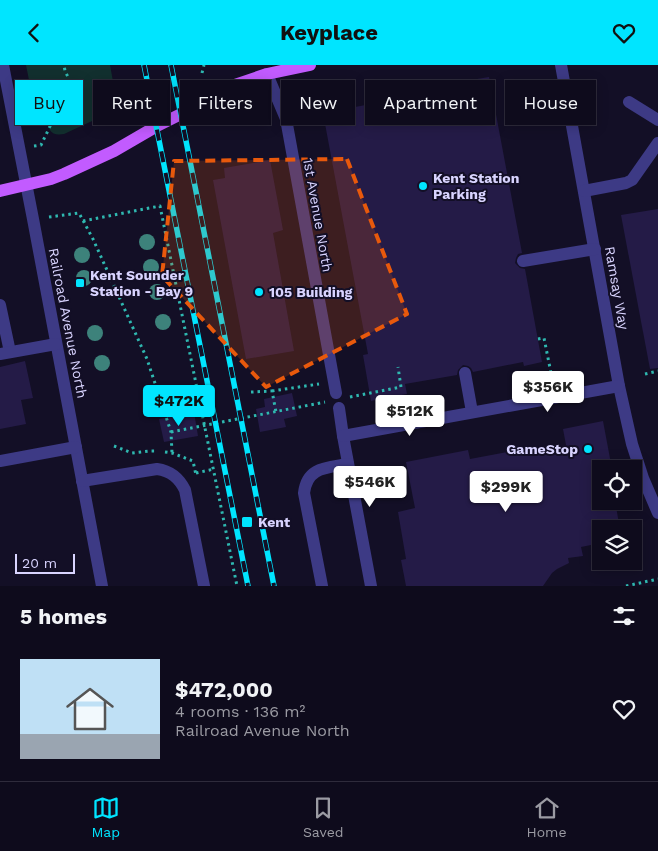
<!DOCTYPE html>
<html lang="en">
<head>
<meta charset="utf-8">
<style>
  :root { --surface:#0e0b1c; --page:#171425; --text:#f1f3f6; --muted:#9b9ba3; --line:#2e2b3b; --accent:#00e5ff }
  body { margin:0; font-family:"Work Sans",sans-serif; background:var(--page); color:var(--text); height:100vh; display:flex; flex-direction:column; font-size:19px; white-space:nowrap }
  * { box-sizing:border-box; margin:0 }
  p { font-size:16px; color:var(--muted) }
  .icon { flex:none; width:28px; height:28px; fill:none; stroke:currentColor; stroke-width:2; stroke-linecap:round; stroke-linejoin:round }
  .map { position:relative; height:521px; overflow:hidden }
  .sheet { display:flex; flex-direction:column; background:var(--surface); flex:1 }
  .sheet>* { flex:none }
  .guide { position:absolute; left:15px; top:15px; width:629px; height:45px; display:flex; gap:10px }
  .controls { position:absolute; left:592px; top:395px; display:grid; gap:10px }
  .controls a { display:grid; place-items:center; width:50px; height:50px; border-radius:0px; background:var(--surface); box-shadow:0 2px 12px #0003,0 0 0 1px var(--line); font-size:25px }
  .scale { position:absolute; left:15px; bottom:12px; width:60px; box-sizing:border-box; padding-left:5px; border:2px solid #d9d4ff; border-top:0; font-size:14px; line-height:18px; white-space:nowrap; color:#d9d4ff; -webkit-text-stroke:4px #130f26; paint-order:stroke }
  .price { position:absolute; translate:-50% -42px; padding:0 11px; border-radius:5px; background:#fff; color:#222; font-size:16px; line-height:32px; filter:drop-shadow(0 1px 2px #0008) }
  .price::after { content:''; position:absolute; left:50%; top:30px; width:15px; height:11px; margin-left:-8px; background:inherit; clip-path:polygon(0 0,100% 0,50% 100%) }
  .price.selected { background:var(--accent); color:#111 }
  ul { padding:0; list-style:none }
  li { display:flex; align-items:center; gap:15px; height:125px; padding:0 20px }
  li span { display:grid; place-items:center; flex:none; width:140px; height:100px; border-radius:0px; color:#555 }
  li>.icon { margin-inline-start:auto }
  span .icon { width:60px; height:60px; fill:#fffc; stroke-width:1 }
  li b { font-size:21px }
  h2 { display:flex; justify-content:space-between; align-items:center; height:60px; padding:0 20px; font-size:21px }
  .pill { padding:0 18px; border-radius:0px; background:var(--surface); box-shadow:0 2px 12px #0003,0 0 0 1px var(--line); font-size:18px; line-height:45px }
  .pill.selected { background:var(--accent); color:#111 }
  header { display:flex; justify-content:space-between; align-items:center; height:65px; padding:0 20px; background:var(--accent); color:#111; font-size:22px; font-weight:700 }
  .dock { display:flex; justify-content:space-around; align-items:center; height:70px; border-top:1px solid var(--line); background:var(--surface); font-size:14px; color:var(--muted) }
  .dock a { display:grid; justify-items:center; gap:2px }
  .dock .selected { color:var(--accent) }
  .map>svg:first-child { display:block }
</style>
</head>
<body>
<header><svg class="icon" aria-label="back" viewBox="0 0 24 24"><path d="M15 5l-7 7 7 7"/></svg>Keyplace<svg class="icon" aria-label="heart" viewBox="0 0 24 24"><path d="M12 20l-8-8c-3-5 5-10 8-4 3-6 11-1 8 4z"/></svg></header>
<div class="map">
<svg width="658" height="521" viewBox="0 0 658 521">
  <rect width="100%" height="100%" fill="#130f26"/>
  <path fill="#12302f" d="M 26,0 L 110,0 L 118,44 L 64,69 C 51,71 49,66 47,55 L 37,55 Z"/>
  <g fill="#241b47">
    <path d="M 489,12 L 522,188 L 518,189 L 516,193 L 515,198 L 520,203 L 525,204 L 542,297 L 524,301 L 523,297 L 473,307 L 471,303 L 468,301 L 463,300 L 458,305 L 457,310 L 405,319 L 407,329 L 371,336 L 363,290 L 368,289 L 323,48 L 472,20 L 471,15 Z"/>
    <path d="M 270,95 L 283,165 L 273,168 L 294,286 L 246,294 L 213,115 L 225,113 L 224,103 Z"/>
    <path d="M 658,144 L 658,303 L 650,304 L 621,150 Z"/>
    <path d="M 25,296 L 33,333 L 21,335 L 26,359 L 0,364 L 0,302 Z"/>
    <path d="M 292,328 L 297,351 L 284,354 L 286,362 L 260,367 L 256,344 L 265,342 L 264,334 Z"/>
    <path d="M 194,347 L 198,371 L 164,377 L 159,354 Z"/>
    <path d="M 603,356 L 612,404 L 601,404 L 601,436 L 615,436 L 620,464 L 601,464 L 601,478 L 581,482 L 583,491 L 568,493 L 569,498 L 557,504 L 552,508 L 543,521 L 406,521 L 401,495 L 406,494 L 398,447 L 415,443 L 406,397 L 468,385 L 470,394 L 518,385 L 519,389 L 566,380 L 563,364 Z"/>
  </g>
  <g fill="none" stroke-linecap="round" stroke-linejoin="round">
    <g stroke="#2fb8b0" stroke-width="3" stroke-dasharray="2.5 4" stroke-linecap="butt">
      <path d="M 202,8 L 204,0"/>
      <path d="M 34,81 L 41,80 L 55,51 L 62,42 L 65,27 L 71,18 L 65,6 L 64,0"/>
      <path d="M 49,152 L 79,148 L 93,174 L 147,294 L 171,367 L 172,388"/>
      <path d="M 83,156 L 160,141 L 237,521"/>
      <path d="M 538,274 L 544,273 L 552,313"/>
      <path d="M 645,309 L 658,306"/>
      <path d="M 272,326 L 319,319"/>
      <path d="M 251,327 L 272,326 L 276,347"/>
      <path d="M 350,332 L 401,322 L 398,302"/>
      <path d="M 171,367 L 325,337"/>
      <path d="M 114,381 L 132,388 L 150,386 L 157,386"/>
      <path d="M 165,387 L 172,388 L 193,396 L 196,410"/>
      <path d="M 196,408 L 214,404"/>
      <path d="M 626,521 L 658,514"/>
    </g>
    <g stroke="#3d3a85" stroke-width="12">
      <path d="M 3,0 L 33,154 L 102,521"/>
      <path d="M 561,0 L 619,321 L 632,379 L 643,413 L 658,448"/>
      <path d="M 267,9 L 286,54 L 336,328"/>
      <path d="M 629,37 L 658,55"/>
      <path d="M 584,126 L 626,118 L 632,115 L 658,78"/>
      <path d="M 523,196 L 595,184"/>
      <path d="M 0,240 L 10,287"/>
      <path d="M 0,289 L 56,279"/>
      <path d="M 465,308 L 472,347"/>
      <path d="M 339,343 L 343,371 L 371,521"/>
      <path d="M 343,371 L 619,321"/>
      <path d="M 0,396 L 76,382"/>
      <path d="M 82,416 L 157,404 C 171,406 179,413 185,425 L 204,521"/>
      <path d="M 322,521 L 304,428 C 307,402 326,403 348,399"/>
    </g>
    <path stroke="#c25bff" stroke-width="12" d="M 0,126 L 51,114 L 64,109 L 114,86 L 157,61 L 181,49 L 208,31 L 235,20 L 267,9 L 310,0"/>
    <defs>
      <g id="rail">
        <path d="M 144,0 L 248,521"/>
        <path d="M 171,0 L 274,521"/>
      </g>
    </defs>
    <use href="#rail" stroke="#00e5ff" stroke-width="5.5"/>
    <use href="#rail" stroke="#130f26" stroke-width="4" stroke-dasharray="11" stroke-linecap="butt"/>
  </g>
  <g fill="#3d827b">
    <circle cx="101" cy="34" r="8"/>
    <circle cx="147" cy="177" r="8"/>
    <circle cx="82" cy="190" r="8"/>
    <circle cx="151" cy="202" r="8"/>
    <circle cx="84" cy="213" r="8"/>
    <circle cx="157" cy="227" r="8"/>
    <circle cx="163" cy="257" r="8"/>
    <circle cx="95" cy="268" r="8"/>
    <circle cx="102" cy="298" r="8"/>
  </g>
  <path fill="#e8590c" fill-opacity="0.2" stroke="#e8590c" stroke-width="4" stroke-dasharray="10 6" stroke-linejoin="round" d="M 347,94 L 407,249 L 266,322 L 162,211 L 174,96 Z"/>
  <g fill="#00e5ff" stroke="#130f26" stroke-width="2">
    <circle cx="423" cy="121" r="5"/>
    <rect x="75" y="213" width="10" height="10" rx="2.5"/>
    <circle cx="259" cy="227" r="5"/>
    <circle cx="588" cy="384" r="5"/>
    <rect x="241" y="451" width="12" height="12" rx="2.5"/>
  </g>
  <g text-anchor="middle" stroke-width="4" stroke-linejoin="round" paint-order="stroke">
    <g font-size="14" font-weight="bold" fill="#d9d4ff" stroke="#130f26" text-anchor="start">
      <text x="433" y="118">Kent Station<tspan x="433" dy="16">Parking</tspan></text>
      <text x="90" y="215">Kent Sounder<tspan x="90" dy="16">Station - Bay 9</tspan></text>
      <text x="269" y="232">105 Building</text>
      <text x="578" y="389" text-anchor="end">GameStop</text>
      <text x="258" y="462">Kent</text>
    </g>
    <g font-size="14" fill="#d9d4ff" stroke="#130f26">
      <text transform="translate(318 150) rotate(80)" y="5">1st Avenue North</text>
      <text transform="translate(617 223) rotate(80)" y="5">Ramsay Way</text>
      <text transform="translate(68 258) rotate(79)" y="5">Railroad Avenue North</text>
    </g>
  </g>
</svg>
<div class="controls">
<a><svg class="icon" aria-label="locate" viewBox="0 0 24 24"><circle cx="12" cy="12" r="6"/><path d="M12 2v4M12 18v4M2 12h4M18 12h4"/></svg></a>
<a><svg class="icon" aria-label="layers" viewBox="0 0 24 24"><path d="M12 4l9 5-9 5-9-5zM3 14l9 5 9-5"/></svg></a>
</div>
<div class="scale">20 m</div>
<b class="price" style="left:548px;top:348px">$356K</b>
<b class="price selected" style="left:179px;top:362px">$472K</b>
<b class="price" style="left:410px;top:372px">$512K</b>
<b class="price" style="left:370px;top:443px">$546K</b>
<b class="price" style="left:506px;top:448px">$299K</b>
<div class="guide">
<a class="pill selected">Buy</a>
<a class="pill">Rent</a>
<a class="pill">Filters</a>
<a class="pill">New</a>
<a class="pill">Apartment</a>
<a class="pill">House</a>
</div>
</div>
<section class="sheet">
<h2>5 homes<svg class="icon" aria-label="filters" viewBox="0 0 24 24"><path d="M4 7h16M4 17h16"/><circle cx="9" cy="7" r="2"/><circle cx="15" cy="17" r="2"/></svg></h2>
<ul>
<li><span style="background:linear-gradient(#bfe0f5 75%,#9aa5b1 0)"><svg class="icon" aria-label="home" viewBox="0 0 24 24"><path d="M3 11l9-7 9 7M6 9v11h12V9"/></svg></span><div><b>$472,000</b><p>4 rooms · 136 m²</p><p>Railroad Avenue North</p></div><svg class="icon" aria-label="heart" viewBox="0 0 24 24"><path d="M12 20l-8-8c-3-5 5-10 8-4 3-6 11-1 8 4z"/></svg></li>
</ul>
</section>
<nav class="dock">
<a class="selected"><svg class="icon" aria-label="map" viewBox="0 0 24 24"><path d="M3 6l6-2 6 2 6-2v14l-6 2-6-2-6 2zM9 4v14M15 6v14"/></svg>Map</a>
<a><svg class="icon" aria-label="saved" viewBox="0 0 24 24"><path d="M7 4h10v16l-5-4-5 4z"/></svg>Saved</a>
<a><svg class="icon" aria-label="home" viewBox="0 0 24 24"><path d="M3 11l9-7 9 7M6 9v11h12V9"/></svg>Home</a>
</nav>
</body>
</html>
